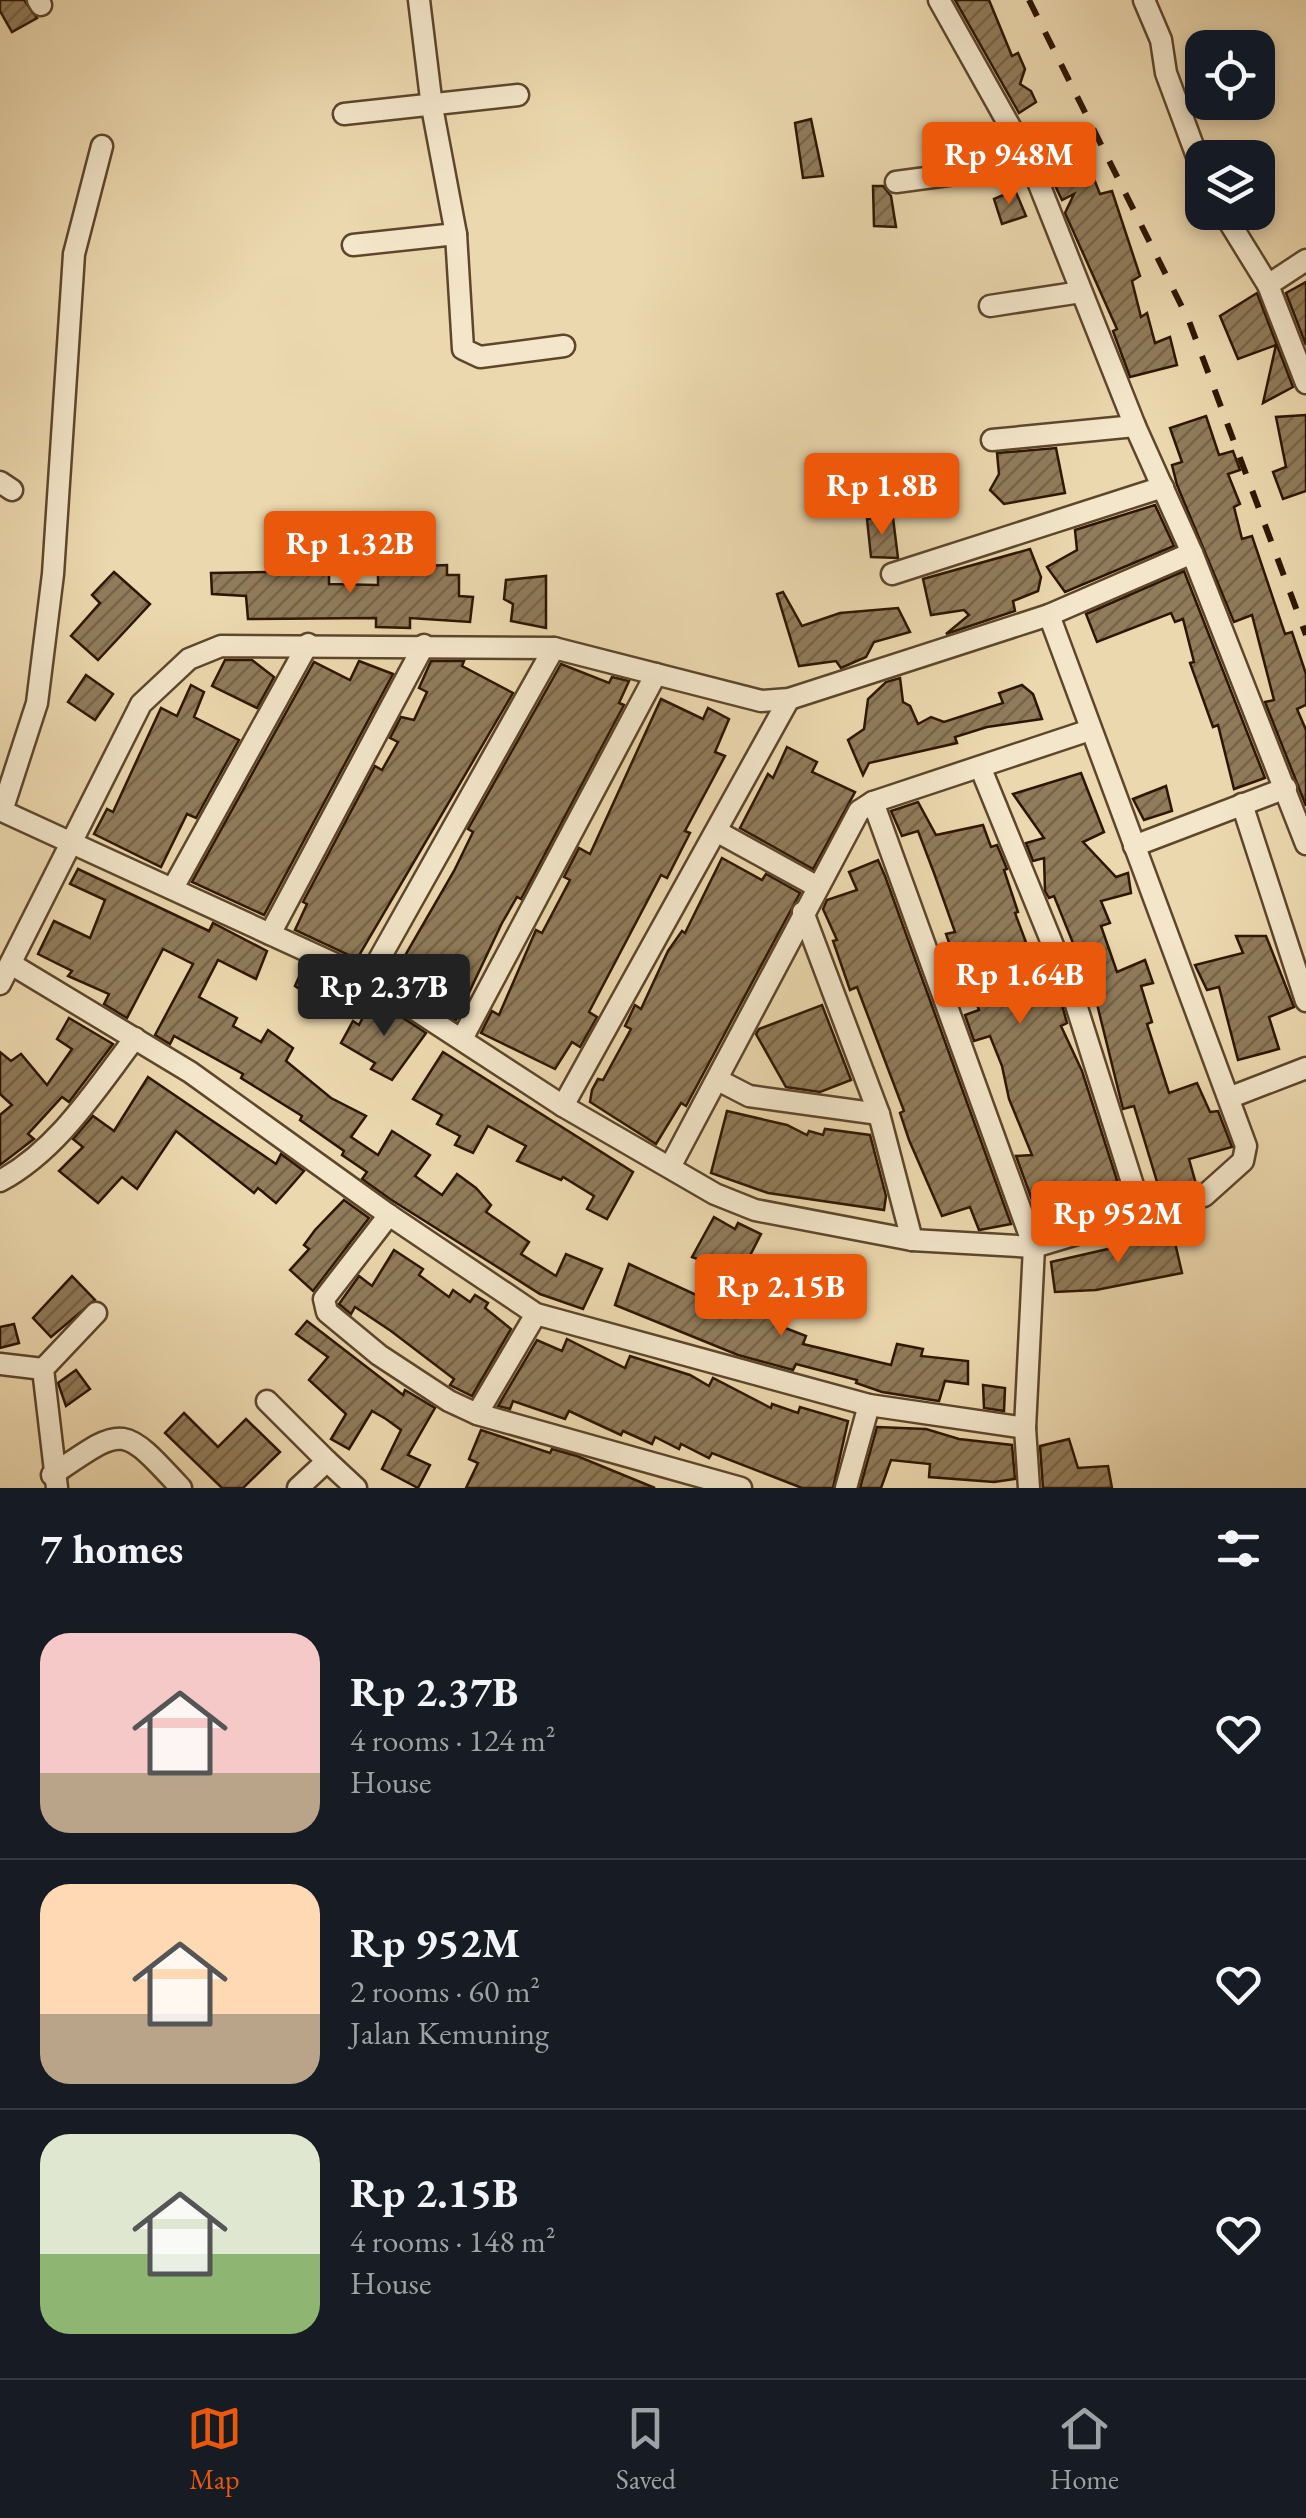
<!DOCTYPE html>
<html lang="en">
<head>
<meta charset="utf-8">
<style>
  :root { --surface:#171b24; --page:#20242c; --text:#f1f3f6; --muted:#9ea1a6; --line:#363941; --accent:#ea580c }
  body { margin:0; font-family:"EB Garamond",serif; background:var(--page); color:var(--text); height:100vh; display:flex; flex-direction:column; font-size:38px; white-space:nowrap }
  * { box-sizing:border-box; margin:0 }
  p { font-size:32px; color:var(--muted) }
  .icon { flex:none; width:55px; height:55px; fill:none; stroke:currentColor; stroke-width:2; stroke-linecap:round; stroke-linejoin:round }
  .map { position:relative; height:1488px; overflow:hidden }
  .side { display:flex; flex-direction:column; background:var(--surface); flex:1 }
  .side>* { flex:none }
  .fabs { position:absolute; left:1185px; top:30px; display:grid; gap:20px }
  .fabs a { display:grid; place-items:center; width:90px; height:90px; border-radius:20px; background:var(--surface); box-shadow:0 5px 15px #0003; font-size:50px }
  .price { position:absolute; translate:-50% -85px; padding:0 22px; border-radius:10px; background:var(--accent); color:#fff; font-size:32px; line-height:65px; filter:drop-shadow(0 2px 5px #0008) }
  .price::after { content:''; position:absolute; left:50%; top:60px; width:30px; height:22px; margin-left:-15px; background:inherit; clip-path:polygon(0 0,100% 0,50% 100%) }
  .price.active { background:#222; color:#fff }
  ul { padding:0; list-style:none }
  li { display:flex; align-items:center; gap:30px; height:250px; padding:0 40px }
  li+li { border-top:2px solid var(--line) }
  li span { display:grid; place-items:center; flex:none; width:280px; height:200px; border-radius:30px; color:#555 }
  li>.icon { margin-inline-start:auto }
  span .icon { width:120px; height:120px; fill:#fffc; stroke-width:1 }
  li b { font-size:42px }
  h2 { display:flex; justify-content:space-between; align-items:center; height:120px; padding:0 40px; font-size:42px }
  .tabs { display:flex; justify-content:space-around; align-items:center; height:140px; border-top:2px solid var(--line); background:var(--surface); font-size:28px; color:var(--muted) }
  .tabs a { display:grid; justify-items:center; gap:5px }
  .tabs .active { color:var(--accent) }
  .map>svg:first-child { display:block }
</style>
</head>
<body>
<div class="map">
<svg width="1306" height="1488" viewBox="0 0 1306 1488">
  <defs>
    <pattern id="building-hatch" width="6" height="6" patternUnits="userSpaceOnUse" patternTransform="scale(2.5)"><rect width="6" height="6" fill="#907b5a"/><path d="M-1 1l2-2M0 6l6-6M5 7l2-2" fill="none" stroke="#766448"/></pattern>
  </defs>
  <rect width="100%" height="100%" fill="#ecd8ae"/>
  <filter id="stains"><feTurbulence type="fractalNoise" baseFrequency=".002" numOctaves="4"/><feColorMatrix values="0 0 0 0 .2 0 0 0 0 .09 0 0 0 0 .02 0 0 0 .5 -.17"/></filter>
  <radialGradient id="worn" r=".72"><stop offset=".6" stop-color="#630" stop-opacity="0"/><stop offset="1" stop-color="#630" stop-opacity=".3"/></radialGradient>
  <g fill="url(#building-hatch)" stroke="#2d1600" stroke-width="2.5">
    <path d="M 0,0 L 24,0 L 37,18 L 12,32 L 0,11 Z"/>
    <path d="M 955,0 L 989,0 L 1012,56 L 1018,53 L 1025,69 L 1020,84 L 1031,91 L 1036,102 L 1019,113 Z"/>
    <path d="M 811,119 L 823,176 L 803,178 L 795,123 Z"/>
    <path d="M 1051,131 L 1085,172 L 1088,164 L 1100,194 L 1112,191 L 1140,276 L 1132,281 L 1141,317 L 1147,313 L 1155,343 L 1170,337 L 1177,365 L 1130,377 L 1113,331 L 1117,329 L 1065,213 L 1074,194 L 1062,200 L 1033,139 Z"/>
    <path d="M 873,186 L 883,186 L 891,196 L 896,227 L 874,226 Z"/>
    <path d="M 1015,190 L 1026,216 L 1002,224 L 994,199 Z"/>
    <path d="M 1306,282 L 1306,345 L 1286,293 Z"/>
    <path d="M 1257,293 L 1293,387 L 1263,403 L 1276,345 L 1238,359 L 1220,316 Z"/>
    <path d="M 1306,415 L 1306,491 L 1283,499 L 1273,472 L 1286,467 L 1276,417 Z"/>
    <path d="M 1206,416 L 1219,455 L 1233,451 L 1240,470 L 1228,474 L 1240,504 L 1234,507 L 1242,539 L 1252,536 L 1285,634 L 1292,632 L 1306,674 L 1306,705 L 1297,709 L 1306,730 L 1306,806 L 1265,702 L 1274,700 L 1252,615 L 1234,622 L 1177,485 L 1172,465 L 1182,462 L 1170,428 Z"/>
    <path d="M 1056,448 L 1065,493 L 1004,504 L 990,490 L 999,474 L 997,453 Z"/>
    <path d="M 1155,505 L 1174,546 L 1065,592 L 1047,567 L 1077,550 L 1075,530 Z"/>
    <path d="M 893,518 L 898,558 L 871,557 L 867,519 Z"/>
    <path d="M 1030,549 L 1041,577 L 1038,591 L 1013,601 L 1015,611 L 946,634 L 969,615 L 964,610 L 931,615 L 923,579 Z"/>
    <path d="M 447,565 L 447,575 L 459,575 L 459,596 L 473,597 L 470,622 L 410,618 L 410,628 L 376,627 L 376,618 L 248,619 L 246,596 L 212,594 L 211,573 L 329,571 L 329,584 L 378,585 L 378,571 L 423,572 L 422,566 Z"/>
    <path d="M 1184,571 L 1265,778 L 1234,789 L 1218,725 L 1213,727 L 1190,663 L 1194,662 L 1183,619 L 1175,622 L 1171,613 L 1097,642 L 1086,614 Z"/>
    <path d="M 114,572 L 150,604 L 98,660 L 71,636 L 100,603 L 92,595 Z"/>
    <path d="M 546,576 L 546,628 L 511,621 L 513,604 L 504,599 L 506,580 Z"/>
    <path d="M 783,592 L 802,626 L 840,613 L 898,608 L 910,632 L 874,642 L 866,657 L 841,668 L 836,661 L 799,666 L 777,594 Z"/>
    <path d="M 225,660 L 252,660 L 274,677 L 257,708 L 212,686 Z"/>
    <path d="M 359,661 L 393,674 L 264,915 L 192,882 L 314,662 L 350,680 Z"/>
    <path d="M 431,661 L 464,661 L 462,666 L 513,693 L 357,959 L 295,930 L 307,904 L 303,902 L 375,766 L 382,770 L 398,742 L 390,738 L 401,717 L 414,720 L 427,692 L 419,688 Z"/>
    <path d="M 561,664 L 609,683 L 612,677 L 629,681 L 619,703 L 624,705 L 521,899 L 517,897 L 502,923 L 456,1020 L 396,981 L 403,969 L 399,966 L 454,871 L 473,832 L 468,829 Z"/>
    <path d="M 86,675 L 113,694 L 95,720 L 68,702 Z"/>
    <path d="M 900,678 L 903,702 L 910,706 L 918,724 L 931,717 L 944,722 L 1003,703 L 999,693 L 1022,685 L 1033,694 L 1042,719 L 987,727 L 955,737 L 957,743 L 869,763 L 863,775 L 848,740 L 864,729 L 868,699 L 886,682 Z"/>
    <path d="M 191,685 L 204,692 L 194,717 L 239,740 L 196,818 L 187,814 L 161,867 L 94,834 L 107,809 L 113,812 L 161,708 L 177,716 Z"/>
    <path d="M 661,699 L 703,719 L 708,708 L 729,719 L 715,752 L 725,756 L 685,831 L 690,833 L 667,878 L 661,875 L 589,1012 L 597,1017 L 580,1047 L 572,1042 L 555,1069 L 481,1033 L 492,1011 L 499,1015 L 536,930 L 542,933 L 570,880 L 564,877 L 579,848 L 590,854 Z"/>
    <path d="M 787,747 L 817,762 L 812,772 L 855,792 L 813,869 L 740,828 L 768,774 L 773,778 Z"/>
    <path d="M 1081,773 L 1104,832 L 1083,842 L 1116,877 L 1128,873 L 1131,893 L 1101,901 L 1110,923 L 1101,926 L 1117,972 L 1145,960 L 1153,983 L 1141,986 L 1152,1022 L 1147,1024 L 1169,1093 L 1197,1083 L 1210,1112 L 1218,1111 L 1232,1147 L 1189,1159 L 1196,1184 L 1161,1195 L 1134,1106 L 1123,1109 L 1096,1000 L 1054,896 L 1049,898 L 1045,891 L 1044,858 L 1033,861 L 1026,843 L 1044,838 L 1013,794 Z"/>
    <path d="M 1166,786 L 1172,811 L 1144,820 L 1133,799 Z"/>
    <path d="M 918,802 L 936,835 L 983,825 L 991,847 L 997,845 L 1007,869 L 1004,870 L 1018,912 L 1015,913 L 1049,1004 L 1048,978 L 1062,1005 L 1067,1023 L 1061,1026 L 1082,1071 L 1125,1205 L 1043,1230 L 1016,1156 L 1032,1155 L 1009,1099 L 1002,1066 L 990,1036 L 974,1041 L 965,1015 L 979,1010 L 958,953 L 953,954 L 946,934 L 955,932 L 934,873 L 918,831 L 902,836 L 891,811 Z"/>
    <path d="M 722,858 L 762,880 L 766,874 L 800,893 L 686,1106 L 681,1103 L 656,1144 L 590,1102 L 592,1090 L 598,1079 L 603,1080 L 631,1029 L 625,1026 L 635,1005 L 641,1009 L 668,951 L 682,931 L 685,933 Z"/>
    <path d="M 878,860 L 885,876 L 1011,1224 L 979,1230 L 970,1207 L 942,1216 L 909,1140 L 900,1113 L 904,1111 L 857,987 L 850,990 L 833,941 L 837,940 L 823,909 L 827,900 L 857,890 L 849,872 Z"/>
    <path d="M 78,869 L 209,931 L 213,923 L 267,951 L 256,979 L 218,960 L 199,997 L 237,1018 L 233,1026 L 261,1042 L 268,1030 L 293,1048 L 286,1061 L 331,1098 L 366,1116 L 351,1137 L 378,1155 L 392,1131 L 430,1155 L 415,1176 L 442,1195 L 457,1174 L 476,1188 L 491,1205 L 486,1212 L 529,1242 L 521,1254 L 556,1276 L 566,1254 L 602,1269 L 583,1309 L 540,1294 L 390,1199 L 362,1179 L 367,1172 L 342,1155 L 344,1151 L 300,1120 L 302,1116 L 241,1078 L 243,1074 L 174,1036 L 170,1044 L 155,1035 L 193,964 L 163,949 L 127,1018 L 104,1004 L 109,994 L 68,976 L 72,971 L 38,954 L 54,921 L 90,938 L 105,900 L 70,884 Z"/>
    <path d="M 1236,936 L 1266,936 L 1294,1007 L 1269,1017 L 1279,1049 L 1238,1060 L 1219,987 L 1207,990 L 1195,965 L 1243,953 Z"/>
    <path d="M 302,970 L 342,991 L 331,1010 L 295,986 Z"/>
    <path d="M 370,1003 L 380,1008 L 382,1004 L 426,1033 L 392,1080 L 371,1069 L 375,1063 L 341,1043 L 353,1021 L 359,1025 Z"/>
    <path d="M 822,1005 L 851,1080 L 820,1092 L 786,1087 L 756,1034 L 759,1029 Z"/>
    <path d="M 69,1018 L 113,1044 L 69,1102 L 62,1097 L 28,1134 L 34,1139 L 0,1165 L 0,1115 L 12,1105 L 0,1094 L 0,1052 L 11,1061 L 21,1054 L 47,1085 L 72,1049 L 57,1039 Z"/>
    <path d="M 443,1052 L 633,1172 L 607,1219 L 587,1209 L 594,1196 L 563,1177 L 561,1180 L 517,1161 L 526,1146 L 488,1126 L 473,1153 L 455,1145 L 460,1136 L 437,1124 L 442,1115 L 413,1099 Z"/>
    <path d="M 148,1077 L 276,1164 L 281,1154 L 304,1171 L 276,1203 L 258,1188 L 254,1193 L 176,1131 L 137,1189 L 122,1177 L 98,1203 L 59,1171 L 83,1147 L 73,1139 L 93,1116 L 114,1131 Z"/>
    <path d="M 727,1111 L 787,1125 L 807,1135 L 809,1131 L 823,1135 L 825,1129 L 870,1135 L 886,1196 L 884,1210 L 768,1193 L 711,1173 Z"/>
    <path d="M 344,1200 L 369,1218 L 313,1291 L 290,1270 L 309,1249 L 304,1245 L 315,1230 Z"/>
    <path d="M 714,1217 L 735,1229 L 738,1223 L 761,1234 L 740,1275 L 692,1257 Z"/>
    <path d="M 1173,1234 L 1182,1273 L 1096,1290 L 1055,1292 L 1051,1262 Z"/>
    <path d="M 394,1250 L 423,1269 L 419,1275 L 449,1297 L 453,1290 L 470,1302 L 475,1295 L 488,1303 L 485,1308 L 511,1329 L 472,1396 L 450,1385 L 454,1379 L 391,1331 L 355,1307 L 351,1314 L 339,1304 L 359,1276 L 372,1286 Z"/>
    <path d="M 629,1264 L 742,1316 L 749,1293 L 787,1308 L 780,1326 L 806,1336 L 803,1344 L 891,1365 L 897,1344 L 923,1349 L 921,1356 L 968,1361 L 968,1384 L 945,1381 L 939,1401 L 882,1392 L 856,1383 L 857,1380 L 796,1364 L 793,1370 L 738,1355 L 615,1305 Z"/>
    <path d="M 72,1276 L 95,1300 L 51,1337 L 33,1318 Z"/>
    <path d="M 307,1321 L 403,1395 L 405,1390 L 435,1408 L 408,1455 L 430,1465 L 418,1488 L 382,1469 L 401,1430 L 386,1419 L 372,1411 L 349,1449 L 331,1439 L 346,1414 L 309,1380 L 328,1357 L 296,1334 Z"/>
    <path d="M 14,1324 L 19,1343 L 0,1348 L 0,1327 Z"/>
    <path d="M 567,1339 L 625,1368 L 630,1356 L 690,1375 L 709,1386 L 713,1378 L 771,1408 L 772,1404 L 798,1413 L 800,1407 L 848,1421 L 833,1488 L 802,1488 L 712,1453 L 709,1458 L 681,1444 L 679,1449 L 655,1437 L 652,1444 L 623,1431 L 621,1435 L 569,1411 L 565,1419 L 513,1401 L 510,1409 L 498,1406 L 537,1340 L 562,1351 Z"/>
    <path d="M 76,1370 L 90,1389 L 66,1406 L 58,1383 Z"/>
    <path d="M 983,1385 L 1005,1388 L 1004,1411 L 984,1408 Z"/>
    <path d="M 184,1413 L 218,1447 L 246,1419 L 280,1452 L 243,1488 L 222,1488 L 165,1433 Z"/>
    <path d="M 877,1427 L 926,1429 L 959,1439 L 1012,1445 L 1015,1479 L 994,1482 L 929,1477 L 930,1464 L 891,1460 L 881,1488 L 860,1488 Z"/>
    <path d="M 481,1430 L 550,1453 L 552,1449 L 577,1456 L 655,1488 L 466,1488 L 478,1463 L 469,1459 Z"/>
    <path d="M 1069,1439 L 1078,1468 L 1108,1466 L 1112,1488 L 1043,1488 L 1040,1446 Z"/>
  </g>
  <g fill="none" stroke-linecap="round" stroke-linejoin="round">
    <defs>
      <g id="minor">
        <path d="M 38,0 L 41,5"/>
        <path d="M 419,0 L 432,107 L 456,234 L 463,349 L 480,357 L 564,346"/>
        <path d="M 939,0 L 1031,164 L 1135,426 L 1192,553 L 1306,844"/>
        <path d="M 1144,0 L 1161,40 L 1166,73 L 1202,170"/>
        <path d="M 344,114 L 518,95"/>
        <path d="M 896,182 L 1031,164"/>
        <path d="M 1223,212 L 1268,285 L 1306,383"/>
        <path d="M 353,245 L 456,234"/>
        <path d="M 1268,285 L 1306,260"/>
        <path d="M 990,306 L 1081,292"/>
        <path d="M 992,440 L 1135,426"/>
        <path d="M 0,482 L 12,490"/>
        <path d="M 892,574 L 1163,487"/>
        <path d="M 981,769 L 1072,992 L 1143,1217"/>
        <path d="M 1242,804 L 1306,1001"/>
        <path d="M 0,810 L 368,979 L 563,1106 L 715,1194 L 755,1210 L 912,1240 L 1034,1247 L 1204,1196 L 1243,1161 L 1246,1146 L 1049,615"/>
        <path d="M 2,811 L 37,703 L 53,574 L 74,254 L 102,146"/>
        <path d="M 718,832 L 816,886"/>
        <path d="M 1134,846 L 1286,788"/>
        <path d="M 173,888 L 308,644"/>
        <path d="M 803,912 L 879,1114 L 912,1240"/>
        <path d="M 270,934 L 424,645"/>
        <path d="M 11,964 L 190,1072 L 389,1215 L 536,1314 L 869,1405 L 1025,1428 L 1034,1247 L 873,802"/>
        <path d="M 368,979 L 554,648"/>
        <path d="M 0,984 L 141,704 L 189,659 L 221,646 L 554,648 L 761,701 L 789,699 L 1049,615 L 1192,553"/>
        <path d="M 463,1037 L 656,674"/>
        <path d="M 718,1080 L 749,1096 L 879,1114"/>
        <path d="M 1231,1097 L 1306,1068"/>
        <path d="M 563,1106 L 789,699"/>
        <path d="M 670,1167 L 859,811 L 873,802 L 1090,730"/>
        <path d="M 0,1181 C 58,1150 96,1089 135,1038"/>
        <path d="M 389,1215 L 324,1299 L 327,1312 L 379,1355 L 449,1401 L 477,1414 L 741,1488"/>
        <path d="M 0,1364 L 43,1369"/>
        <path d="M 267,1401 L 327,1461"/>
        <path d="M 477,1414 L 536,1314"/>
        <path d="M 1025,1428 L 1029,1488"/>
        <path d="M 52,1475 C 124,1426 121,1423 181,1488"/>
        <path d="M 57,1488 L 43,1369 L 96,1313"/>
        <path d="M 298,1488 L 327,1461 L 356,1488"/>
        <path d="M 846,1488 L 869,1405"/>
      </g>
    </defs>
    <use href="#minor" stroke="#5d462c" stroke-width="25"/>
    <use href="#minor" stroke="#f3e6ca" stroke-width="20"/>
    <path stroke="#2d1600" stroke-width="6" stroke-dasharray="18 18" stroke-linecap="butt" d="M 1029,0 L 1189,321 L 1306,635"/>
  </g>
  <rect width="100%" height="100%" filter="url(#stains)"/>
  <rect width="100%" height="100%" fill="url(#worn)"/>
</svg>
<div class="fabs">
<a><svg class="icon" aria-label="locate" viewBox="0 0 24 24"><circle cx="12" cy="12" r="6"/><path d="M12 2v4M12 18v4M2 12h4M18 12h4"/></svg></a>
<a><svg class="icon" aria-label="layers" viewBox="0 0 24 24"><path d="M12 4l9 5-9 5-9-5zM3 14l9 5 9-5"/></svg></a>
</div>
<b class="price" style="left:1009px;top:207px">Rp 948M</b>
<b class="price" style="left:882px;top:538px">Rp 1.8B</b>
<b class="price" style="left:350px;top:596px">Rp 1.32B</b>
<b class="price" style="left:1020px;top:1027px">Rp 1.64B</b>
<b class="price active" style="left:384px;top:1039px">Rp 2.37B</b>
<b class="price" style="left:1118px;top:1266px">Rp 952M</b>
<b class="price" style="left:781px;top:1339px">Rp 2.15B</b>
</div>
<section class="side">
<h2>7 homes<svg class="icon" aria-label="filters" viewBox="0 0 24 24"><path d="M4 7h16M4 17h16"/><circle cx="9" cy="7" r="2"/><circle cx="15" cy="17" r="2"/></svg></h2>
<ul>
<li><span style="background:linear-gradient(#f6c9c9 70%,#b9a48a 0)"><svg class="icon" aria-label="home" viewBox="0 0 24 24"><path d="M3 11l9-7 9 7M6 9v11h12V9"/></svg></span><div><b>Rp 2.37B</b><p>4 rooms · 124 m²</p><p>House</p></div><svg class="icon" aria-label="heart" viewBox="0 0 24 24"><path d="M12 20l-8-8c-3-5 5-10 8-4 3-6 11-1 8 4z"/></svg></li>
<li><span style="background:linear-gradient(#ffd9b3 65%,#b9a48a 0)"><svg class="icon" aria-label="home" viewBox="0 0 24 24"><path d="M3 11l9-7 9 7M6 9v11h12V9"/></svg></span><div><b>Rp 952M</b><p>2 rooms · 60 m²</p><p>Jalan Kemuning</p></div><svg class="icon" aria-label="heart" viewBox="0 0 24 24"><path d="M12 20l-8-8c-3-5 5-10 8-4 3-6 11-1 8 4z"/></svg></li>
<li><span style="background:linear-gradient(#dfe7d0 60%,#8fb573 0)"><svg class="icon" aria-label="home" viewBox="0 0 24 24"><path d="M3 11l9-7 9 7M6 9v11h12V9"/></svg></span><div><b>Rp 2.15B</b><p>4 rooms · 148 m²</p><p>House</p></div><svg class="icon" aria-label="heart" viewBox="0 0 24 24"><path d="M12 20l-8-8c-3-5 5-10 8-4 3-6 11-1 8 4z"/></svg></li>
</ul>
</section>
<nav class="tabs">
<a class="active"><svg class="icon" aria-label="map" viewBox="0 0 24 24"><path d="M3 6l6-2 6 2 6-2v14l-6 2-6-2-6 2zM9 4v14M15 6v14"/></svg>Map</a>
<a><svg class="icon" aria-label="saved" viewBox="0 0 24 24"><path d="M7 4h10v16l-5-4-5 4z"/></svg>Saved</a>
<a><svg class="icon" aria-label="home" viewBox="0 0 24 24"><path d="M3 11l9-7 9 7M6 9v11h12V9"/></svg>Home</a>
</nav>
</body>
</html>
